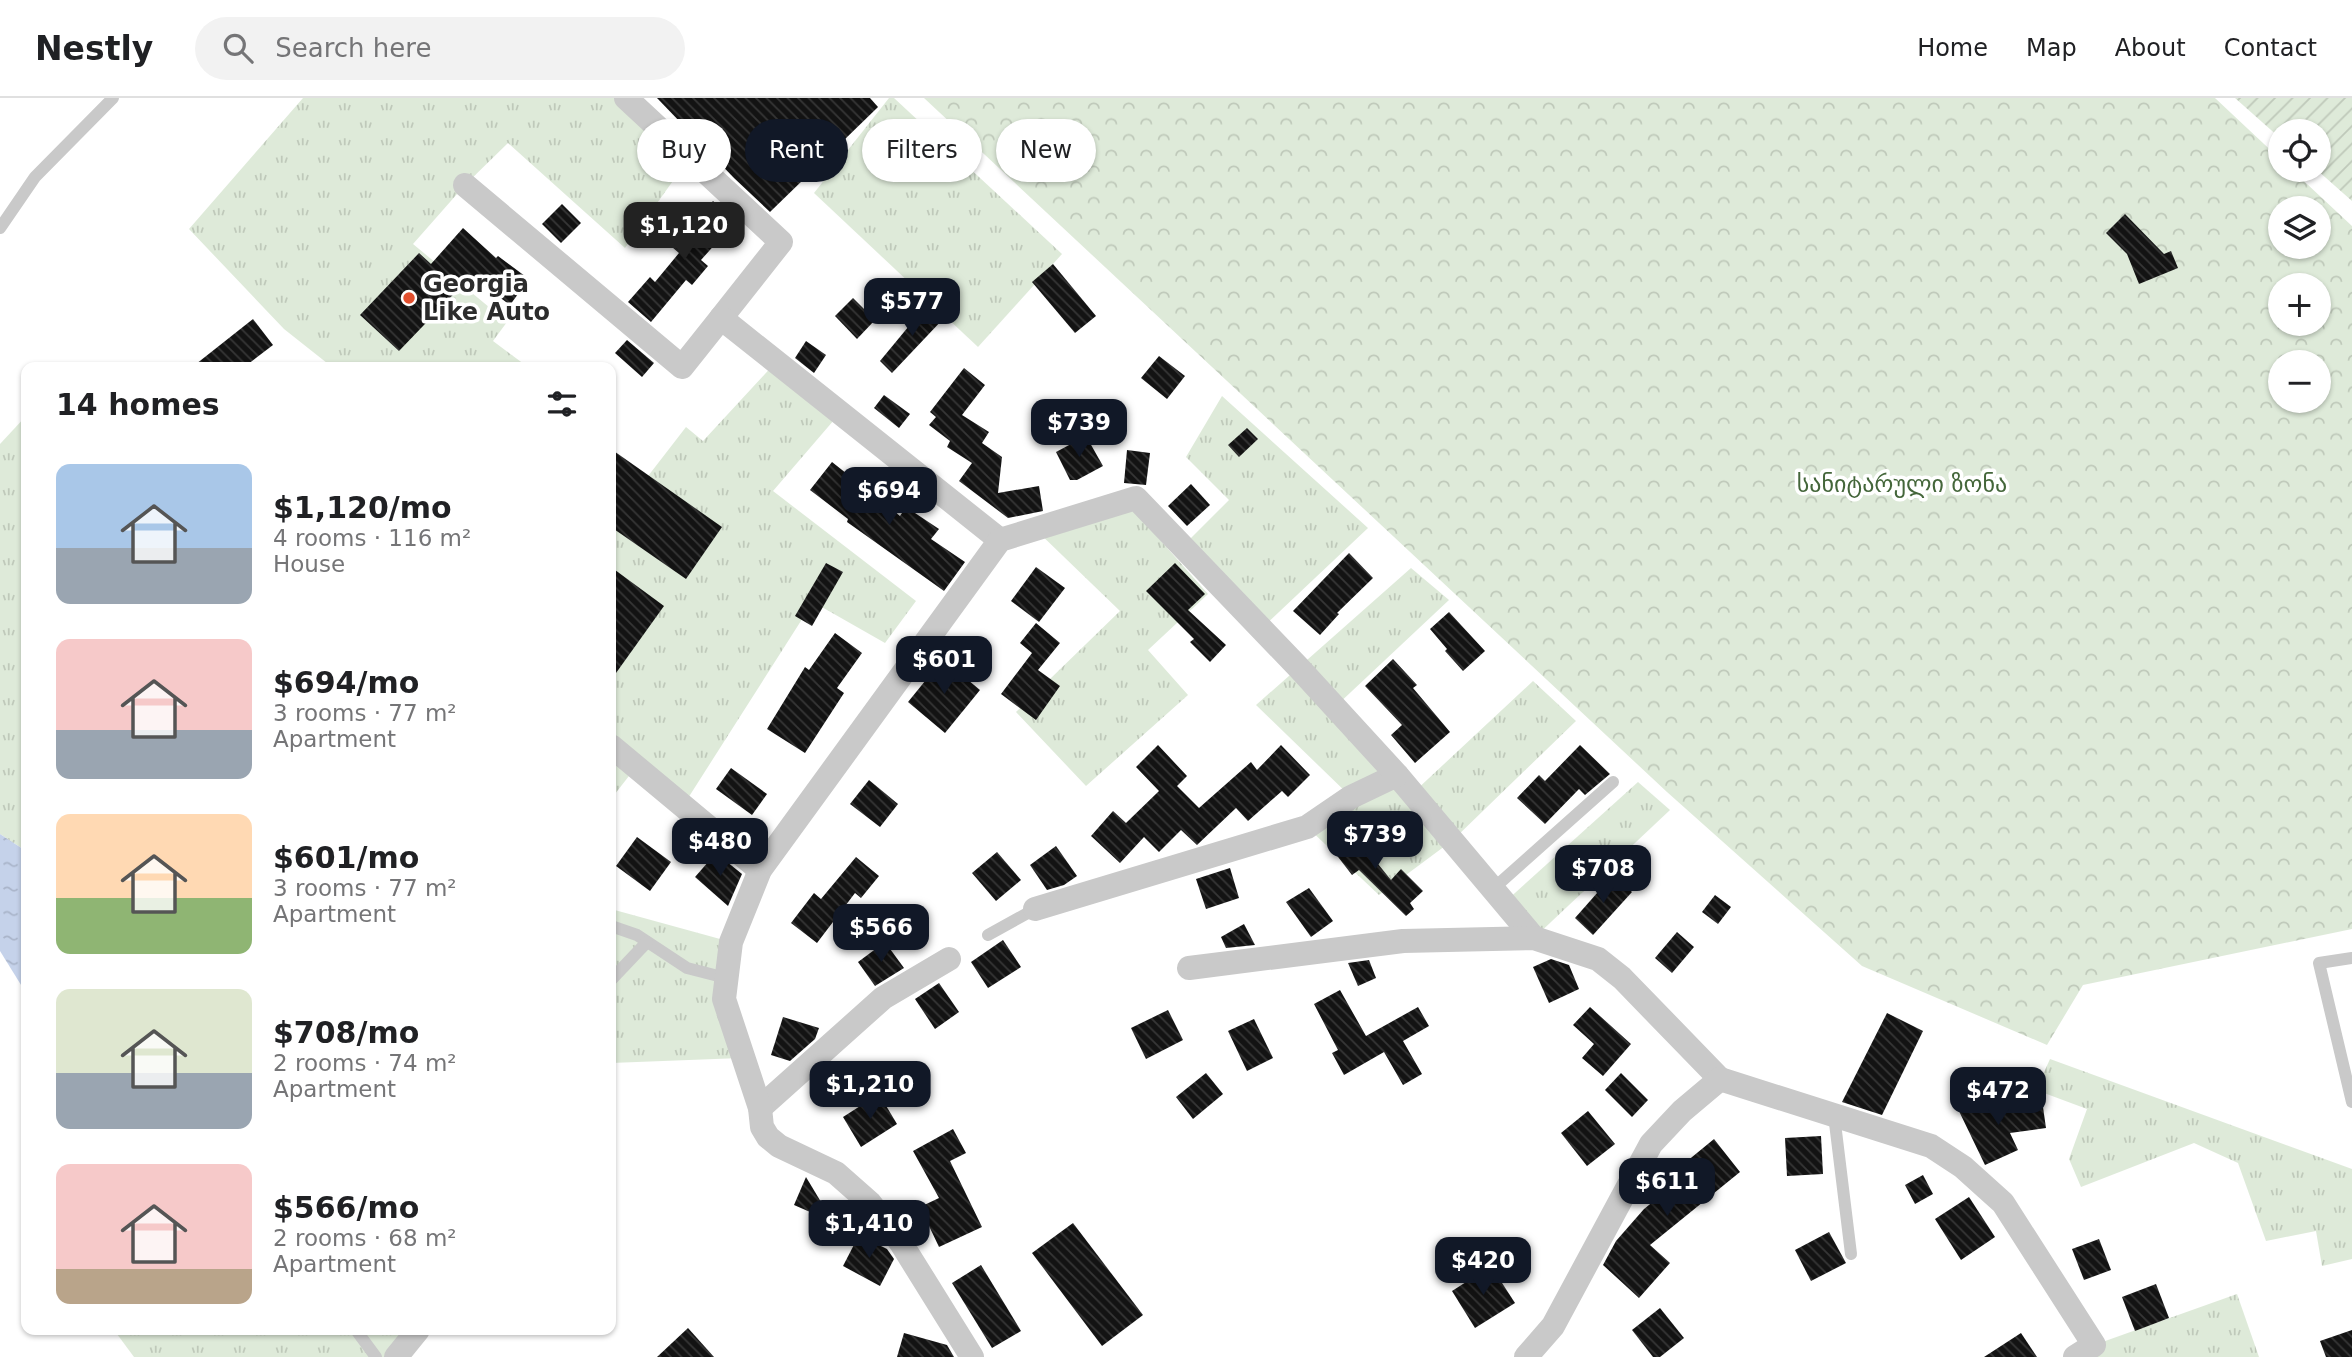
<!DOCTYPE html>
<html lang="en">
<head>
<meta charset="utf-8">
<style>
  :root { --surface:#fff; --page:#f2f2f2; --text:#202124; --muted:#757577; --line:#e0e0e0; --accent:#111827 }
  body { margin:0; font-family:"DejaVu Sans","Noto Sans Georgian",sans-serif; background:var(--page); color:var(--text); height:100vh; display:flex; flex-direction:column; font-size:26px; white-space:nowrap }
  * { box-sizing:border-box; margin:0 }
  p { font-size:23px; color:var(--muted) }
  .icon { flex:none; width:38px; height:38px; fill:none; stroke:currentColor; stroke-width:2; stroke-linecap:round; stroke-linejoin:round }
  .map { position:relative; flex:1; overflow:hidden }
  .side { position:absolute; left:21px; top:264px; width:595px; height:973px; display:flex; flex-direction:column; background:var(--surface); border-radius:14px; box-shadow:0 2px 5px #0004 }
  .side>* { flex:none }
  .banner { position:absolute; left:637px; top:21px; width:665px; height:63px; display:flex; gap:14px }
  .tools { position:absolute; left:2268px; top:21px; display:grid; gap:14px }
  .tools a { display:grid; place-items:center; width:63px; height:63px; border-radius:50%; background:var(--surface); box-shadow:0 2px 5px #0004; font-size:35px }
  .price { position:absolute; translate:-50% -60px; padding:0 16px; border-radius:14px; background:var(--accent); color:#fff; font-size:23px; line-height:46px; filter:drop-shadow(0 2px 4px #0008) }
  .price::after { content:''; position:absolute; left:50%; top:42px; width:21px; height:16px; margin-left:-10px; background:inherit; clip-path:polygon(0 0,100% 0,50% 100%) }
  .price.active { background:#222; color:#fff }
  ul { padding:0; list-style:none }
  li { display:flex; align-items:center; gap:21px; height:175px; padding:0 35px }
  li span { display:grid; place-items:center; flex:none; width:196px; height:140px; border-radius:14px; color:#555 }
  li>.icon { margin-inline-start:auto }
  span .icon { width:84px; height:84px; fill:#fffc; stroke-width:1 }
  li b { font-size:30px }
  h2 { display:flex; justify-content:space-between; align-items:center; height:84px; padding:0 35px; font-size:30px }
  .chip { padding:0 24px; border-radius:32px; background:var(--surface); box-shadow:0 2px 5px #0004; font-size:24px; line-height:63px }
  .chip.active { background:var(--accent); color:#fff }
  header { display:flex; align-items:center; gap:42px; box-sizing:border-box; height:98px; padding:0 35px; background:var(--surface); border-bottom:2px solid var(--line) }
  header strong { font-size:33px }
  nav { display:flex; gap:38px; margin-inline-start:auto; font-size:24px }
  .search { width:490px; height:63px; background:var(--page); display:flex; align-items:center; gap:18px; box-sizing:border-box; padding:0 24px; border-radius:38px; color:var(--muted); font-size:26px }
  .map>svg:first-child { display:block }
</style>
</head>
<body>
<header>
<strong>Nestly</strong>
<div class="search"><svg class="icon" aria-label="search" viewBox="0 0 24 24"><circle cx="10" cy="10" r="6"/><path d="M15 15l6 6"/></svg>Search here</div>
<nav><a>Home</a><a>Map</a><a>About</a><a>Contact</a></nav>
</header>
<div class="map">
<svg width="2352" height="1259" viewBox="0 0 2352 1259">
  <defs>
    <pattern id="grass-tufts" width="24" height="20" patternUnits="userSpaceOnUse" patternTransform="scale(1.75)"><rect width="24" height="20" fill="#deead9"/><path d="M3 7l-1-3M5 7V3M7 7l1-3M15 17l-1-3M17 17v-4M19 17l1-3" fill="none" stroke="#bfc9ba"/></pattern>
    <pattern id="forest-crowns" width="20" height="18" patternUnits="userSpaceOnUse" patternTransform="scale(1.75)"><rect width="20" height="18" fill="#deead9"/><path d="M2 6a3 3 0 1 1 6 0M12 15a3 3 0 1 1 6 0" fill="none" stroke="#bfc9ba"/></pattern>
    <pattern id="garden-furrows" width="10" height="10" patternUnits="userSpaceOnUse" patternTransform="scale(1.75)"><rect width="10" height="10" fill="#deead9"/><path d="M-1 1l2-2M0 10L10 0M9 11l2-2" fill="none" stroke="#bfc9ba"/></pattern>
    <pattern id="water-ripples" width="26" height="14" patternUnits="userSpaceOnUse" patternTransform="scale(1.75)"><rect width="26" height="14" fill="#c5d2ea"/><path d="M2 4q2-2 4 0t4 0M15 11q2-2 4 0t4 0" fill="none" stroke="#a9b4c9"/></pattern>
    <pattern id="building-back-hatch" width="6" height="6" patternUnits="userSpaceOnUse" patternTransform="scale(1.75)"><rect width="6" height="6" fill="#131313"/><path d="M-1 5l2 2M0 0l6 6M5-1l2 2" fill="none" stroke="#363636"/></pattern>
  </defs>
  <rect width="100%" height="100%" fill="#fff"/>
  <g fill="url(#grass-tufts)">
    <path d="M 303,0 L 626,0 L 690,59 L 625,150 L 508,45 L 465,87 L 413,146 L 507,224 L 493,243 L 528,269 L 332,269 L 284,231 L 189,131 Z"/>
    <path d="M 889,0 L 894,0 L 1062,156 L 978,249 L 814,95 Z"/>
    <path d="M 776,264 L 840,315 L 773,393 L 916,503 L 885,545 L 813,504 L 683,708 L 636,669 L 611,701 L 611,426 L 686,329 L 703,343 Z"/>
    <path d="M 1222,298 L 1368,430 L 1262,530 L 1185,446 L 1229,402 L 1186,359 Z"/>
    <path d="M 26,318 L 26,753 L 0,736 L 0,346 Z"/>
    <path d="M 1130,408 L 1208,496 L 1148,552 L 1188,597 L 1086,688 L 1016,614 L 1120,513 L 1034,430 Z"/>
    <path d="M 1411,470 L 1449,502 L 1335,609 L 1413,695 L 1533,583 L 1576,623 L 1453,742 L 1379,797 L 1307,729 L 1351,699 L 1256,607 Z"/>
    <path d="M 1638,684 L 1670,712 L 1534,840 L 1505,804 Z"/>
    <path d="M 611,811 L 731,844 L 741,960 L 611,965 Z"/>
    <path d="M 2050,961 L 2352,1071 L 2352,1161 L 2322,1168 L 2316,1133 L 2266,1143 L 2238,1065 L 2194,1045 L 2081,1089 L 2069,1061 L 2087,1011 L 2036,992 Z"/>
    <path d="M 2237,1196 L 2259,1259 L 2075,1259 L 2094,1247 Z"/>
    <path d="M 114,1232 L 418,1232 L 396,1259 L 134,1259 Z"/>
  </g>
  <path fill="url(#forest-crowns)" fill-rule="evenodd" d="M 924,0 L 2215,0 L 2280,61 L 2280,72 L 2292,72 L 2352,128 L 2352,831 L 2083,887 L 2047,947 L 1862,868 L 1667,694 ZM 2280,110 L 2319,110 L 2319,149 L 2280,149 ZM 2280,187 L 2319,187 L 2319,226 L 2280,226 ZM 2280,264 L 2319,264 L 2319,303 L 2280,303 Z"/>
  <path fill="url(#garden-furrows)" d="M 2235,0 L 2352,0 L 2352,103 L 2317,72 L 2319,72 L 2319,33 L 2280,33 L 2280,40 Z"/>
  <path fill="url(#water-ripples)" d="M 0,736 L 26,753 L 26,895 L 0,853 Z"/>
  <g fill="url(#building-back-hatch)">
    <path d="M 657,0 L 870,0 L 878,9 L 770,114 L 734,80 Z"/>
    <path d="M 713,103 L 735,124 L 701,162 L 708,168 L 692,187 L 686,182 L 651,224 L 628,204 L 650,179 L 655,184 L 679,155 L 672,149 Z"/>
    <path d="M 562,106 L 581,125 L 561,145 L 542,126 Z"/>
    <path d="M 2125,116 L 2164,156 L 2171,153 L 2178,170 L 2139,186 L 2127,156 L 2106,135 Z"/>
    <path d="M 463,130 L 496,160 L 498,158 L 529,181 L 510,207 L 471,178 L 399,253 L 360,217 L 419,155 L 431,166 Z"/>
    <path d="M 1053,166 L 1096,218 L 1075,235 L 1032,184 Z"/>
    <path d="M 853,200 L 875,222 L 857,241 L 835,218 Z"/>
    <path d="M 928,205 L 944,220 L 892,275 L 880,263 Z"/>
    <path d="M 253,221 L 273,247 L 243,270 L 191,270 Z"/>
    <path d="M 627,242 L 654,265 L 642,279 L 615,255 Z"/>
    <path d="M 806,243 L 826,257 L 814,275 L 795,260 Z"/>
    <path d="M 1159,258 L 1185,278 L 1167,301 L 1141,280 Z"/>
    <path d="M 964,270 L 985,287 L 962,317 L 989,334 L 982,345 L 1002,359 L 998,395 L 1039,388 L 1043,413 L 1008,420 L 959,383 L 972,365 L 947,349 L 950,343 L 929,327 L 936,319 L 930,314 Z"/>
    <path d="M 884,297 L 910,316 L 899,330 L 874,310 Z"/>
    <path d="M 1247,330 L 1258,341 L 1239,359 L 1228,347 Z"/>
    <path d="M 1086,338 L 1103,368 L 1077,382 L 1070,382 L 1056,354 Z"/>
    <path d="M 611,351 L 722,429 L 686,481 L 611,429 Z"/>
    <path d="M 1127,352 L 1150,355 L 1146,387 L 1124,385 Z"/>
    <path d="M 832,364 L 900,418 L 906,409 L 939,431 L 931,441 L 965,464 L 944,493 L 847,424 L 848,421 L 810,392 Z"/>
    <path d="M 1191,386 L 1210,407 L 1187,428 L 1168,408 Z"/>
    <path d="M 1349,455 L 1373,480 L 1337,515 L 1339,516 L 1320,537 L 1293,513 Z"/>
    <path d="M 826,465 L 843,474 L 812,528 L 795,518 Z"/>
    <path d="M 1175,465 L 1205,496 L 1188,512 L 1226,547 L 1210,564 L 1190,544 L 1194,541 L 1146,493 Z"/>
    <path d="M 611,469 L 664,508 L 611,582 Z"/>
    <path d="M 1036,469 L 1065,490 L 1039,524 L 1011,503 Z"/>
    <path d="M 1449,514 L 1485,553 L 1463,573 L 1445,553 L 1447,551 L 1430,531 Z"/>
    <path d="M 1036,525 L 1060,545 L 1038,572 L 1060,588 L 1036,622 L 1001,596 L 1032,555 L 1020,545 Z"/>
    <path d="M 835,535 L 862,555 L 837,590 L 844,595 L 805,655 L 767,631 L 805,569 L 809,572 Z"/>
    <path d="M 943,561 L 980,592 L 945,635 L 908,604 Z"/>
    <path d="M 1393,561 L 1417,587 L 1413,590 L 1450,634 L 1415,665 L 1391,637 L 1402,627 L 1365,588 Z"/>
    <path d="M 1158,647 L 1187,678 L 1177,688 L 1199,710 L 1251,664 L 1257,672 L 1281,647 L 1310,677 L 1288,699 L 1282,693 L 1248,723 L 1236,710 L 1197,747 L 1181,732 L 1159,754 L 1144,739 L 1120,765 L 1091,738 L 1113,713 L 1126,725 L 1159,693 L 1136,669 Z"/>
    <path d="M 1580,647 L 1610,676 L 1585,697 L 1579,691 L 1545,726 L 1517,700 L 1539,677 L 1545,683 Z"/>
    <path d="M 731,670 L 767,696 L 752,717 L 716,691 Z"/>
    <path d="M 869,682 L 898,706 L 880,729 L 850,706 Z"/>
    <path d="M 1348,729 L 1391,782 L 1401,771 L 1423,793 L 1410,805 L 1414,811 L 1406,818 L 1359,772 L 1352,777 L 1328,746 Z"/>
    <path d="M 637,739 L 671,764 L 650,793 L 616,768 Z"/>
    <path d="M 1056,748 L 1077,778 L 1064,787 L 1047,792 L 1030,767 Z"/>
    <path d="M 997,754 L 1021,782 L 996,803 L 972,775 Z"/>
    <path d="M 716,755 L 742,776 L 728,808 L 695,779 Z"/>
    <path d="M 856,759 L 879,778 L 861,800 L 855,795 L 817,845 L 791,825 L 814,795 L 821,801 Z"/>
    <path d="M 1230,770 L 1239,800 L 1206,811 L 1196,781 Z"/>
    <path d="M 1613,777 L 1632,794 L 1593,837 L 1575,820 Z"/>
    <path d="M 1309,790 L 1333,823 L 1311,839 L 1286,804 Z"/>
    <path d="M 1715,797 L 1731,809 L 1718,826 L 1702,814 Z"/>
    <path d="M 1244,826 L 1255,847 L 1226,850 L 1221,839 Z"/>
    <path d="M 1677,834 L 1694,849 L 1672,875 L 1655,860 Z"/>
    <path d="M 1003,842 L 1021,869 L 988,890 L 971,864 Z"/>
    <path d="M 885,844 L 904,870 L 875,888 L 858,864 Z"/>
    <path d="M 1551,861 L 1569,867 L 1579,891 L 1549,905 L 1533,869 Z"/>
    <path d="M 1369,862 L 1376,880 L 1358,888 L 1348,865 Z"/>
    <path d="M 939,885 L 959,914 L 935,931 L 915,901 Z"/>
    <path d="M 1340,892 L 1366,938 L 1418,909 L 1429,928 L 1403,943 L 1422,976 L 1403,987 L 1384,954 L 1344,977 L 1332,955 L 1338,952 L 1314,906 Z"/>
    <path d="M 1590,909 L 1631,946 L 1603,978 L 1582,960 L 1594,946 L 1573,927 Z"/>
    <path d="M 1168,912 L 1183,942 L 1146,961 L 1131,930 Z"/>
    <path d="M 1887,915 L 1923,933 L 1882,1017 L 1842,1004 Z"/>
    <path d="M 783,919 L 819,930 L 815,941 L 790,963 L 771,957 Z"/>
    <path d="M 1254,921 L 1273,960 L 1247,973 L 1228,933 Z"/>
    <path d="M 1206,975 L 1223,996 L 1193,1021 L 1176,999 Z"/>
    <path d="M 1621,975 L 1648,1002 L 1632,1019 L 1605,992 Z"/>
    <path d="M 1992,995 L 2001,1015 L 2043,1009 L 2046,1030 L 2010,1035 L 2018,1052 L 1985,1067 L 1958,1011 Z"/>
    <path d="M 879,996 L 897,1026 L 861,1049 L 843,1019 Z"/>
    <path d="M 1588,1013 L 1615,1046 L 1587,1068 L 1561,1035 Z"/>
    <path d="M 953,1031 L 966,1055 L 950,1063 L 982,1129 L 939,1149 L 920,1109 L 939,1100 L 913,1053 Z"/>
    <path d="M 1821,1038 L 1823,1076 L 1787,1078 L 1785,1040 Z"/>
    <path d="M 1714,1041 L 1740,1074 L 1650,1147 L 1670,1165 L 1639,1200 L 1603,1167 L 1616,1143 L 1644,1111 L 1670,1090 L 1666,1086 L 1689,1068 L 1686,1064 Z"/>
    <path d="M 1923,1077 L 1933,1096 L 1915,1106 L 1905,1087 Z"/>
    <path d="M 806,1079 L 833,1124 L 794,1107 Z"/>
    <path d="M 1969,1099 L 1995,1139 L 1961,1162 L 1935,1121 Z"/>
    <path d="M 1073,1125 L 1143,1217 L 1102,1248 L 1032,1155 Z"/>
    <path d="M 1829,1134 L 1846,1165 L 1811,1183 L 1795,1152 Z"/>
    <path d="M 859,1137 L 887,1151 L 894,1161 L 880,1188 L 843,1168 Z"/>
    <path d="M 2099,1141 L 2111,1172 L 2084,1182 L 2072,1151 Z"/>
    <path d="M 981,1167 L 1021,1233 L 992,1250 L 952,1185 Z"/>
    <path d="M 1491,1168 L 1515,1205 L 1475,1230 L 1452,1193 Z"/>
    <path d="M 2156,1186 L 2169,1220 L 2135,1233 L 2122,1199 Z"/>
    <path d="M 1660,1210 L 1684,1240 L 1660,1259 L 1653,1259 L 1632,1232 Z"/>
    <path d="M 688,1230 L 714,1259 L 657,1259 Z"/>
    <path d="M 2352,1232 L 2352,1259 L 2326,1259 L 2320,1243 Z"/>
    <path d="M 904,1235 L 947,1247 L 954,1259 L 897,1259 Z"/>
    <path d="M 2021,1235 L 2037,1259 L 1984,1259 Z"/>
  </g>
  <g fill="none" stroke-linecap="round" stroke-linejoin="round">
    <g stroke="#c9c9c9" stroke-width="12">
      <path d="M 0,130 L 35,79 L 113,0"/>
      <path d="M 1494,790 L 1613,684"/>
      <path d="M 611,828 L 637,837 L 687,870 L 726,880"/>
      <path d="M 988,837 L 1035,811"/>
      <path d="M 2352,860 L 2319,865 L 2352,1004"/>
      <path d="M 611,882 L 647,844"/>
      <path d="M 1834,1017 L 1851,1156"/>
      <path d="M 356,1232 L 376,1259"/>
    </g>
    <g stroke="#c9c9c9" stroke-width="24">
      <path d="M 626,0 L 781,144 L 721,220"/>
      <path d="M 465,87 L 682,269 L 721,220 L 1000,442"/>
      <path d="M 611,648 L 760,772"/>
      <path d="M 1035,811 L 1307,729 L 1351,699 L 1397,677 L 1534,840"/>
      <path d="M 1189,870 L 1403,843 L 1534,840 L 1598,861 L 1622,880 L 1720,981"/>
      <path d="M 760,1010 L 883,900 L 949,861"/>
      <path d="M 396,1259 L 418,1232"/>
      <path d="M 972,1259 L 901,1145 L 870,1105 L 836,1075 L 779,1048 L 768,1039 L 762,1029 L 760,1010 L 724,901 L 731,844 L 760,772 L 1000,442 L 1136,400 L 1299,570 L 1397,677"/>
      <path d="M 1526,1259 L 1553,1228 L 1651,1046 L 1682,1013 L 1720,981 L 1931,1048 L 1963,1069 L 2003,1105 L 2094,1247 L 2075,1259"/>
    </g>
  </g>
  <circle fill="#e24f2e" stroke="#fff" stroke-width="2.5" cx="409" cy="200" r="7"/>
  <g text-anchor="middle" stroke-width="7" stroke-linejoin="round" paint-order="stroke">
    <g font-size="24" font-weight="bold" fill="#2c2c2c" stroke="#fff" text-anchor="start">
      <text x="423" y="194">Georgia<tspan x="423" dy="28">Like Auto</tspan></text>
    </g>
    <g font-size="24" fill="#44663a" stroke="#fff">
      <text x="1902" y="394">სანიტარული ზონა</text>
    </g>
  </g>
</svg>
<div class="tools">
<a><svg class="icon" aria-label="locate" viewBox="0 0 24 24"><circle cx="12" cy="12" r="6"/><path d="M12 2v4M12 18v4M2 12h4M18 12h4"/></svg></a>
<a><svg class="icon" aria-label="layers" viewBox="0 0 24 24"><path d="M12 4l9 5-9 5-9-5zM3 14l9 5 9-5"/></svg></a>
<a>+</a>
<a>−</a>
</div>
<b class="price active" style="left:684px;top:164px">$1,120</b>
<b class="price" style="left:912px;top:240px">$577</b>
<b class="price" style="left:1079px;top:361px">$739</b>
<b class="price" style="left:889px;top:429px">$694</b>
<b class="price" style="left:944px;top:598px">$601</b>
<b class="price" style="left:1375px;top:773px">$739</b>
<b class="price" style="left:720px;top:780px">$480</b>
<b class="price" style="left:1603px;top:807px">$708</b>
<b class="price" style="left:881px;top:866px">$566</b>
<b class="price" style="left:870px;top:1023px">$1,210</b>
<b class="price" style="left:1998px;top:1029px">$472</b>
<b class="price" style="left:1667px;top:1120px">$611</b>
<b class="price" style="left:869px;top:1162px">$1,410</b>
<b class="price" style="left:1483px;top:1199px">$420</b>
<div class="banner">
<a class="chip">Buy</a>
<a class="chip active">Rent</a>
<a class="chip">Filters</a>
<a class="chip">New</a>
</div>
<section class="side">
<h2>14 homes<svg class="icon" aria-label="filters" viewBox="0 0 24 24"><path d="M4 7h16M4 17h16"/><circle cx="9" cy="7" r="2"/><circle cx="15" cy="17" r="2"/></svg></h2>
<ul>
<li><span style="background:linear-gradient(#a9c7e8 60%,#9aa5b1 0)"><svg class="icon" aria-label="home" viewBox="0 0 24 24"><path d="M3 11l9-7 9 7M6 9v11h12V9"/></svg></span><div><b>$1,120/mo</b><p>4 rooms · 116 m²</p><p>House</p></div></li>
<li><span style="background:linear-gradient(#f6c9c9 65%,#9aa5b1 0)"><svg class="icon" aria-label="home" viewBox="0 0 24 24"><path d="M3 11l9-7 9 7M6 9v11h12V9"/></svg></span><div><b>$694/mo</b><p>3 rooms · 77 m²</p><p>Apartment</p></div></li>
<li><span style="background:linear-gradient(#ffd9b3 60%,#8fb573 0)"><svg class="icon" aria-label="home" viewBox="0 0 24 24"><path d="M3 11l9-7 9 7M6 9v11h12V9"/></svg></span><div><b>$601/mo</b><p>3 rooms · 77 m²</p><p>Apartment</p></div></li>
<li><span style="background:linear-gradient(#dfe7d0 60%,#9aa5b1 0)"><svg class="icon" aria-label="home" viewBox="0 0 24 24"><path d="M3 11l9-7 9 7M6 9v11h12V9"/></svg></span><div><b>$708/mo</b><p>2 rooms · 74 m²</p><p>Apartment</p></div></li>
<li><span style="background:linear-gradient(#f6c9c9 75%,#b9a48a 0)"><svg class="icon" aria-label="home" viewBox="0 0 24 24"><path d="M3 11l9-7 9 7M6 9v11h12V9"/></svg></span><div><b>$566/mo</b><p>2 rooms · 68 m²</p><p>Apartment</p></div></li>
</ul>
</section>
</div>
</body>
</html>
